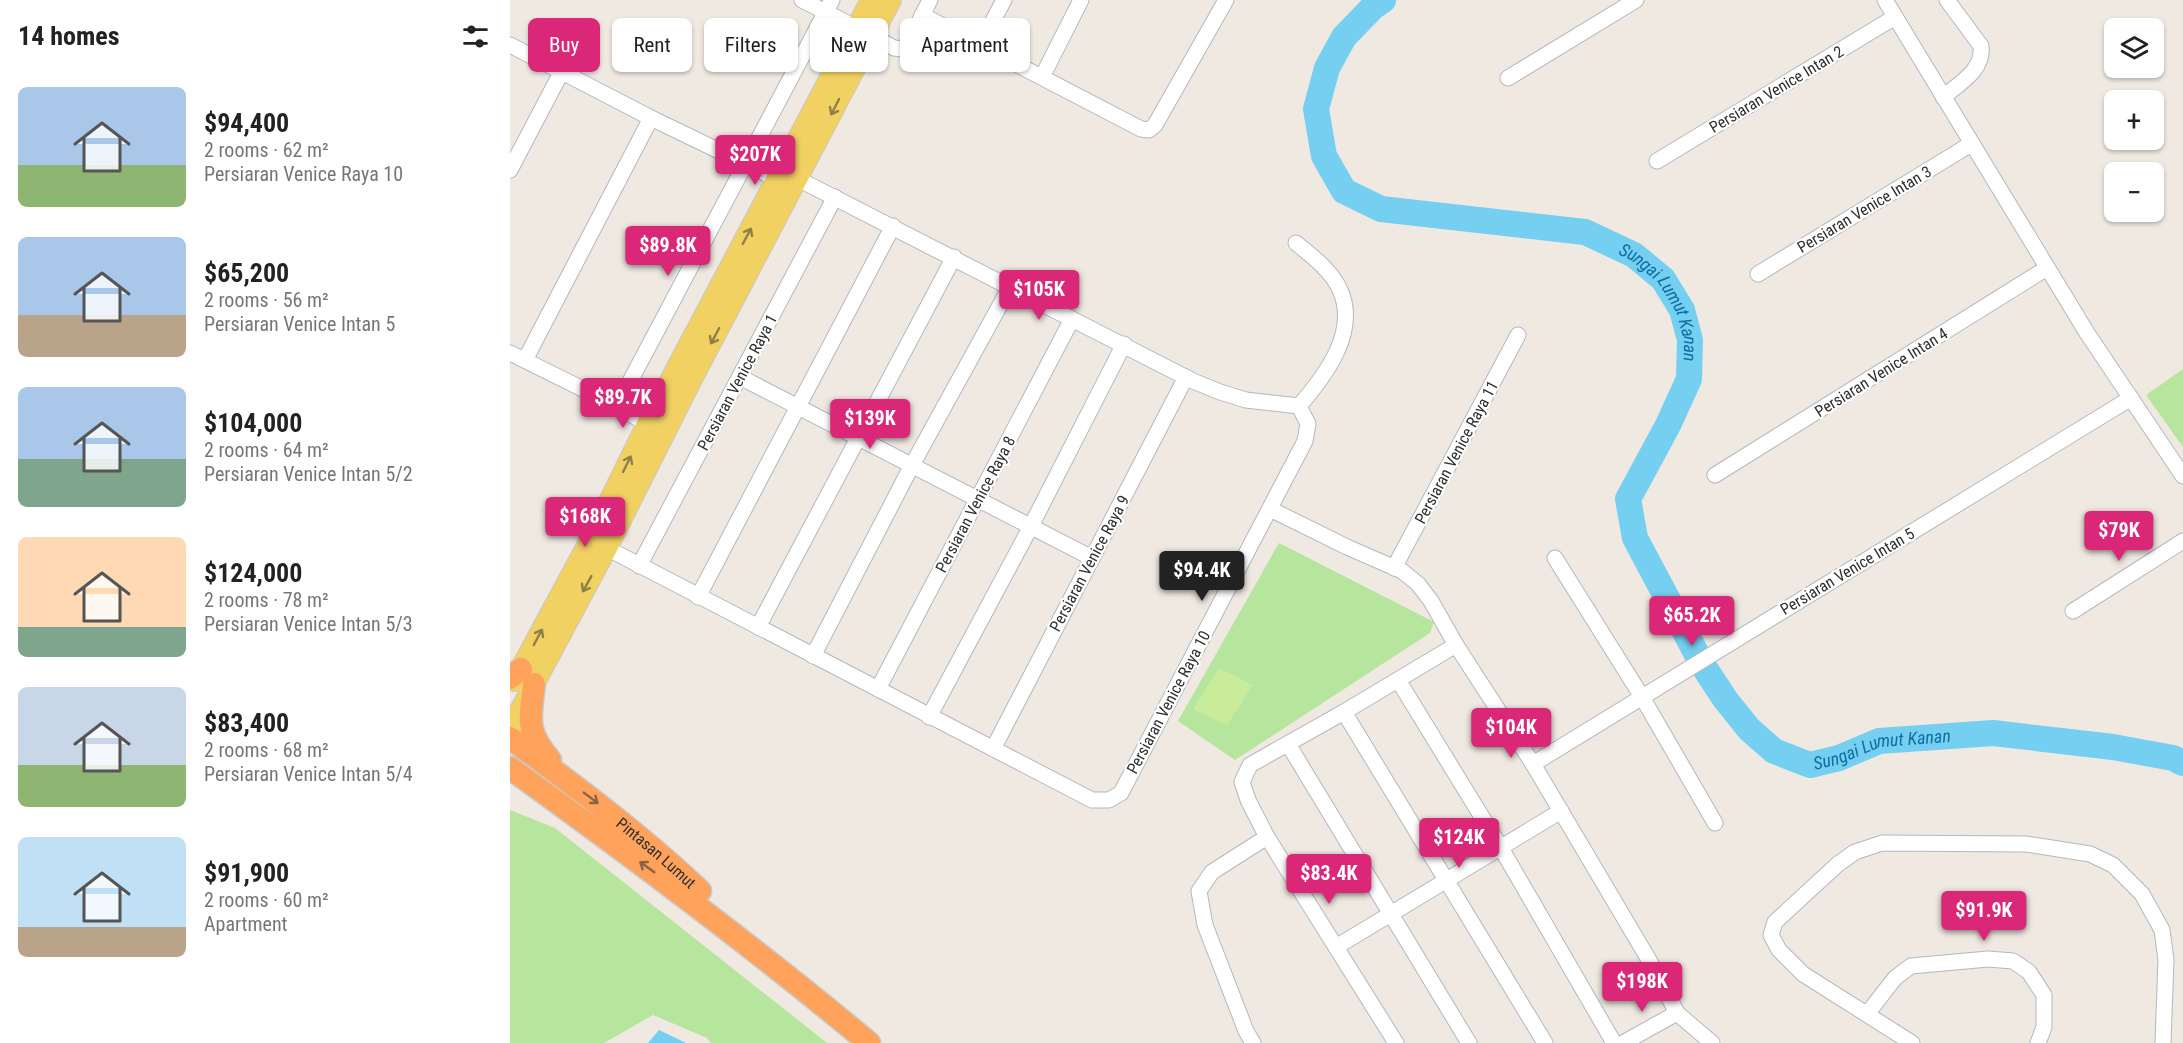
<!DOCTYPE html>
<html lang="en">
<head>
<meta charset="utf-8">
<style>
  :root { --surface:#fff; --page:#f6f6f6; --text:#222; --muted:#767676; --accent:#db2777 }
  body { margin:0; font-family:"Roboto Condensed",sans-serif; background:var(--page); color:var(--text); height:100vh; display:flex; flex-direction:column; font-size:22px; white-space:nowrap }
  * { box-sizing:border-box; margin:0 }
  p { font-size:20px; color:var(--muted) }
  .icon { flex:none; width:33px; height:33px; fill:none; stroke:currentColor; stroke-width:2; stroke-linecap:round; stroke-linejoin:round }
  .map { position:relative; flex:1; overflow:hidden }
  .details { display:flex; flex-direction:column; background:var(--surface); width:510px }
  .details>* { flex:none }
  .banner { position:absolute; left:18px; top:18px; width:570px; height:54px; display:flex; gap:12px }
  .fabs { position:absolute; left:1594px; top:18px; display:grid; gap:12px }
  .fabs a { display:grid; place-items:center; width:60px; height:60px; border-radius:9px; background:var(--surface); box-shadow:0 2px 4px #0004; font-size:30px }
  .price { position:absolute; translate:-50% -51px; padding:0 14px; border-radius:6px; background:var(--accent); color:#fff; font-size:20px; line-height:39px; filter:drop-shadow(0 2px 3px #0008) }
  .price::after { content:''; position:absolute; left:50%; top:36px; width:18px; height:14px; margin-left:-9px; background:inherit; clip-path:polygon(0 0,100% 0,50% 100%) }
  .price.on { background:#222; color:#fff }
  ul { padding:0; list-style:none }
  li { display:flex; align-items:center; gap:18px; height:150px; padding:0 18px }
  li span { display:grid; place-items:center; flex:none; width:168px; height:120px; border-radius:9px; color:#555 }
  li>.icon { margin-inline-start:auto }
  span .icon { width:72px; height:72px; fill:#fffc; stroke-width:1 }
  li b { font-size:26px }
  h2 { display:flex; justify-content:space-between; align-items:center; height:72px; padding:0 18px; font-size:26px }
  .chip { padding:0 21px; border-radius:9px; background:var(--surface); box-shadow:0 2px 4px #0004; font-size:21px; line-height:54px }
  .chip.on { background:var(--accent); color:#fff }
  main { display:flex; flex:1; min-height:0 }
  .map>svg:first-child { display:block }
</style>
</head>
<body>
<main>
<section class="details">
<h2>14 homes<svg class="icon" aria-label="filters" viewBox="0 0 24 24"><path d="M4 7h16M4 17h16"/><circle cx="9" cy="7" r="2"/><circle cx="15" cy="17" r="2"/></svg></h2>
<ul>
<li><span style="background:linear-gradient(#a9c7e8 65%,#8fb573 0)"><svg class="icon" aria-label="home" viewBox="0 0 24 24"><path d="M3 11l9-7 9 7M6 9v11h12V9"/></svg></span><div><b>$94,400</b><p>2 rooms · 62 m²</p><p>Persiaran Venice Raya 10</p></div></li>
<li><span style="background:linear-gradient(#a9c7e8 65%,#b9a48a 0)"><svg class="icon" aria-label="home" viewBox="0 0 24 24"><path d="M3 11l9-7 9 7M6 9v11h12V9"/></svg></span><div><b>$65,200</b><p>2 rooms · 56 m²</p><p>Persiaran Venice Intan 5</p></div></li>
<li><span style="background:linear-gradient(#a9c7e8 60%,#7fa58c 0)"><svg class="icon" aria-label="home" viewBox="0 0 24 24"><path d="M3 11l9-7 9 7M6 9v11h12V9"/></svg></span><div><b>$104,000</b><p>2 rooms · 64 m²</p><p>Persiaran Venice Intan 5/2</p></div></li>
<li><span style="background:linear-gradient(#ffd9b3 75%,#7fa58c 0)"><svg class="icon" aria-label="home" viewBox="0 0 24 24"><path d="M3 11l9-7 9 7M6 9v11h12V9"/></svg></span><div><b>$124,000</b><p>2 rooms · 78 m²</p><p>Persiaran Venice Intan 5/3</p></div></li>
<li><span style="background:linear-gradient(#c9d6e8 65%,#8fb573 0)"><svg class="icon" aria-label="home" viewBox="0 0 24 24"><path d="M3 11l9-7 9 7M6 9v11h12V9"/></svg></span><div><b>$83,400</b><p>2 rooms · 68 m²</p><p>Persiaran Venice Intan 5/4</p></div></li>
<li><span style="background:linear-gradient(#bfe0f5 75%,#b9a48a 0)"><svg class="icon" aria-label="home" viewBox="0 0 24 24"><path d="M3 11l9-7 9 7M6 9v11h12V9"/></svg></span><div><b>$91,900</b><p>2 rooms · 60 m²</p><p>Apartment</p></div></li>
</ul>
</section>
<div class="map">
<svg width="1673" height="1043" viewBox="0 0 1673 1043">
  <rect width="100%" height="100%" fill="#efe9e1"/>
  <g fill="#b6e59e">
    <path d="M 1673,369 L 1673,447 L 1636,395 Z"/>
    <path d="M 769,543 L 924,622 L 920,633 L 725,760 L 668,721 Z"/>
    <path d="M 0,810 L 45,828 L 317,1043 L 201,1043 L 197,1038 L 143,1015 L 94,1043 L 0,1043 Z"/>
  </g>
  <path fill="#c9ec9a" d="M 709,668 L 743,685 L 717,725 L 683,709 Z"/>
  <path fill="#75cff0" d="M 149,1030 L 176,1043 L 138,1043 Z"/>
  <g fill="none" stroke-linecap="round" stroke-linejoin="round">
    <path stroke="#75cff0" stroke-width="26" id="s1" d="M 873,0 L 863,7 L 834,37 L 817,68 L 806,109 L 814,156 L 834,191 L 871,209 L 1075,232 L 1124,255 L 1153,279 L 1172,310 L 1180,340 L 1179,379 L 1158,425 L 1118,499 L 1125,538 L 1192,664 L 1215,699 L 1239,729 L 1264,751 L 1300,765 L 1329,758 L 1369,741 L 1483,733 L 1603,747 L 1663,758 L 1673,763"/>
    <defs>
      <g id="minor">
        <path d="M 292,0 L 347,28"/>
        <path d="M 1375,0 L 1577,333 L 1673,476"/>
        <path d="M 412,15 L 631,129 L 639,130 L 645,125 L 716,0"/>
        <path d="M 362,36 L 384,48 L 392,49 L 398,44 L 420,0"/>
        <path d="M 0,45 L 141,118 L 267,179"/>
        <path d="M 470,45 L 494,0"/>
        <path d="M 532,77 L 571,0"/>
        <path d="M 998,78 L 1126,0"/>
        <path d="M 1433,97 C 1450,83 1474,70 1471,46 L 1437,0"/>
        <path d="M 1147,161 L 1385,17"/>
        <path d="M 0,170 L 52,71"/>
        <path d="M 288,179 L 683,381 L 710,392 L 736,400 L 789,406"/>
        <path d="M 786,243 C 802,256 822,271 830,290 C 849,332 815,376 789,406"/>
        <path d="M 1248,274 L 1461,144"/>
        <path d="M 0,353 L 107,406 L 137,424"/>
        <path d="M 15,360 L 141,118"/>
        <path d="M 230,377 L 582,558"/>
        <path d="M 107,406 L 322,0"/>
        <path d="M 1205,475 L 1537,268"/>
        <path d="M 760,509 L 837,547 L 892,571 L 908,584 L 921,601 L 946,645 L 1023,764 L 1139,960 L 1167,1013 L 1202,1043"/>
        <path d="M 87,543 L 582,800 L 599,800 L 611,793 L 795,441 L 798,424 L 789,406"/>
        <path d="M 1045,558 L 1132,697 L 1205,823"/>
        <path d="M 129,566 L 325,197"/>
        <path d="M 884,568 L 1008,335"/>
        <path d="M 188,597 L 383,226"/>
        <path d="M 1563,611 L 1673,541"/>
        <path d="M 248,627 L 444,257"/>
        <path d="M 303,656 L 401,467 L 500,287"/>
        <path d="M 888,680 L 991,848 L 1104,1043"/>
        <path d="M 368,689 L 562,319"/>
        <path d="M 834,712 L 1035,1043"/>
        <path d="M 419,717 L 520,528 L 614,344"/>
        <path d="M 778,744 L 959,1043"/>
        <path d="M 483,749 L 676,377"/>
        <path d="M 1023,764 L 1621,398"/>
        <path d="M 826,947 L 1051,811"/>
        <path d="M 1357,1014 L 1385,978 L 1401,966 L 1478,959 L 1503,961 L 1519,972 L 1534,995 L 1534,1027 L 1528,1043"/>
        <path d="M 743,1043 L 736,1031 L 695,925 L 689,891 L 702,872 L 757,837"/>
        <path d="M 886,1043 L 757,837 L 738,800 L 732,782 L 740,765 L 834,712 L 946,645"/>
        <path d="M 1113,1043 L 1167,1013"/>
        <path d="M 1402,1043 L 1293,974 L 1269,950 L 1261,935 L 1265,922 L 1328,864 L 1345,852 L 1372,843 L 1516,844 L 1580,854 L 1603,865 L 1632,894 L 1652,930 L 1656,960 L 1653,1043"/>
      </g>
      <g id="major">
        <path d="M 4,681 L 80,540 L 137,424 L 361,0"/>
        <path d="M 0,729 L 97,548 L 180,383 L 381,0"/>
      </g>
      <g id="highway">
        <path d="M 0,678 L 11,669"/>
        <path d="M 24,684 C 20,719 15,731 40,760"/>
        <path id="s2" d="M 0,738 C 65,786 131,835 190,891"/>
        <path d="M 0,768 C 122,856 243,946 359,1043"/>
      </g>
    </defs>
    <use href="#minor" stroke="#b4b7c1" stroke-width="17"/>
    <use href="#major" stroke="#c9c9c9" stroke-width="22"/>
    <use href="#highway" stroke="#c9c9c9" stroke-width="25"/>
    <use href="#minor" stroke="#fff" stroke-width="15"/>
    <use href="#major" stroke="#f2d163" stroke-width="20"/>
    <use href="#highway" stroke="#ffa35c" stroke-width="22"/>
  </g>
  <defs><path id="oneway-shaft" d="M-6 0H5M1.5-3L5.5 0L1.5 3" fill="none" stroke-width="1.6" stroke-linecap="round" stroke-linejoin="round" transform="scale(1.5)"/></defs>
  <g stroke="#908048">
    <use href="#oneway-shaft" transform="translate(325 107) rotate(117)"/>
    <use href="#oneway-shaft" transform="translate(237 236) rotate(-62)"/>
    <use href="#oneway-shaft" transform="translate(205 336) rotate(118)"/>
    <use href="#oneway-shaft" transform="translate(117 464) rotate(-64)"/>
    <use href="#oneway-shaft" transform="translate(77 584) rotate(119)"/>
    <use href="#oneway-shaft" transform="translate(28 637) rotate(-62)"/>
  </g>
  <g stroke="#8c6343">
    <use href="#oneway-shaft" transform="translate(81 798) rotate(37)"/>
    <use href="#oneway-shaft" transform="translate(137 867) rotate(-144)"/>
  </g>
  <g text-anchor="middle" stroke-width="4.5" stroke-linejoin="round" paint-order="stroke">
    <g font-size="16" fill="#2e2e2e" stroke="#fff">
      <text transform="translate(1266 89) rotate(-31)" y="6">Persiaran Venice Intan 2</text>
      <text transform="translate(1354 209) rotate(-31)" y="6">Persiaran Venice Intan 3</text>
      <text transform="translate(1371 372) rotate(-32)" y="6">Persiaran Venice Intan 4</text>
      <text transform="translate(227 382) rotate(-62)" y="6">Persiaran Venice Raya 1</text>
      <text transform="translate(946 452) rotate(-62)" y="6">Persiaran Venice Raya 11</text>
      <text transform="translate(465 504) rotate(-62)" y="6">Persiaran Venice Raya 8</text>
      <text transform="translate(579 563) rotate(-62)" y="6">Persiaran Venice Raya 9</text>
      <text transform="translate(1337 571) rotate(-31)" y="6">Persiaran Venice Intan 5</text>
      <text transform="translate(658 702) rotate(-62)" y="6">Persiaran Venice Raya 10</text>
      <text dy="6" stroke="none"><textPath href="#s2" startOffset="186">Pintasan Lumut</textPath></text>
    </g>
    <g font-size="18" font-style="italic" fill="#0d6fa3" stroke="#fff">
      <text dy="6" stroke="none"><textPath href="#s1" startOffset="576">Sungai Lumut Kanan</textPath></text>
      <text dy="6" stroke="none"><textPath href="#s1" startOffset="1208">Sungai Lumut Kanan</textPath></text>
    </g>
  </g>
</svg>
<div class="fabs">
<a><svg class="icon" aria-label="layers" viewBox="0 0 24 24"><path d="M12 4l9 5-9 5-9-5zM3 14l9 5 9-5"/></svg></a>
<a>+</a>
<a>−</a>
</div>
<b class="price" style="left:245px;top:186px">$207K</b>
<b class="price" style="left:158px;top:277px">$89.8K</b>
<b class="price" style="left:529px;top:321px">$105K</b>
<b class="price" style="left:113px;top:429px">$89.7K</b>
<b class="price" style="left:360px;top:450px">$139K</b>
<b class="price" style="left:75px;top:548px">$168K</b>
<b class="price" style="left:1609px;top:562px">$79K</b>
<b class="price on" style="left:692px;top:602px">$94.4K</b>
<b class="price" style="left:1182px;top:647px">$65.2K</b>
<b class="price" style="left:1001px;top:759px">$104K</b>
<b class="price" style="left:949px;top:869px">$124K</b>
<b class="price" style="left:819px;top:905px">$83.4K</b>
<b class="price" style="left:1474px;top:942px">$91.9K</b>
<b class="price" style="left:1132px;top:1013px">$198K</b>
<div class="banner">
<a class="chip on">Buy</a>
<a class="chip">Rent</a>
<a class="chip">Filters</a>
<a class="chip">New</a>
<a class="chip">Apartment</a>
</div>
</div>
</main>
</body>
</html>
